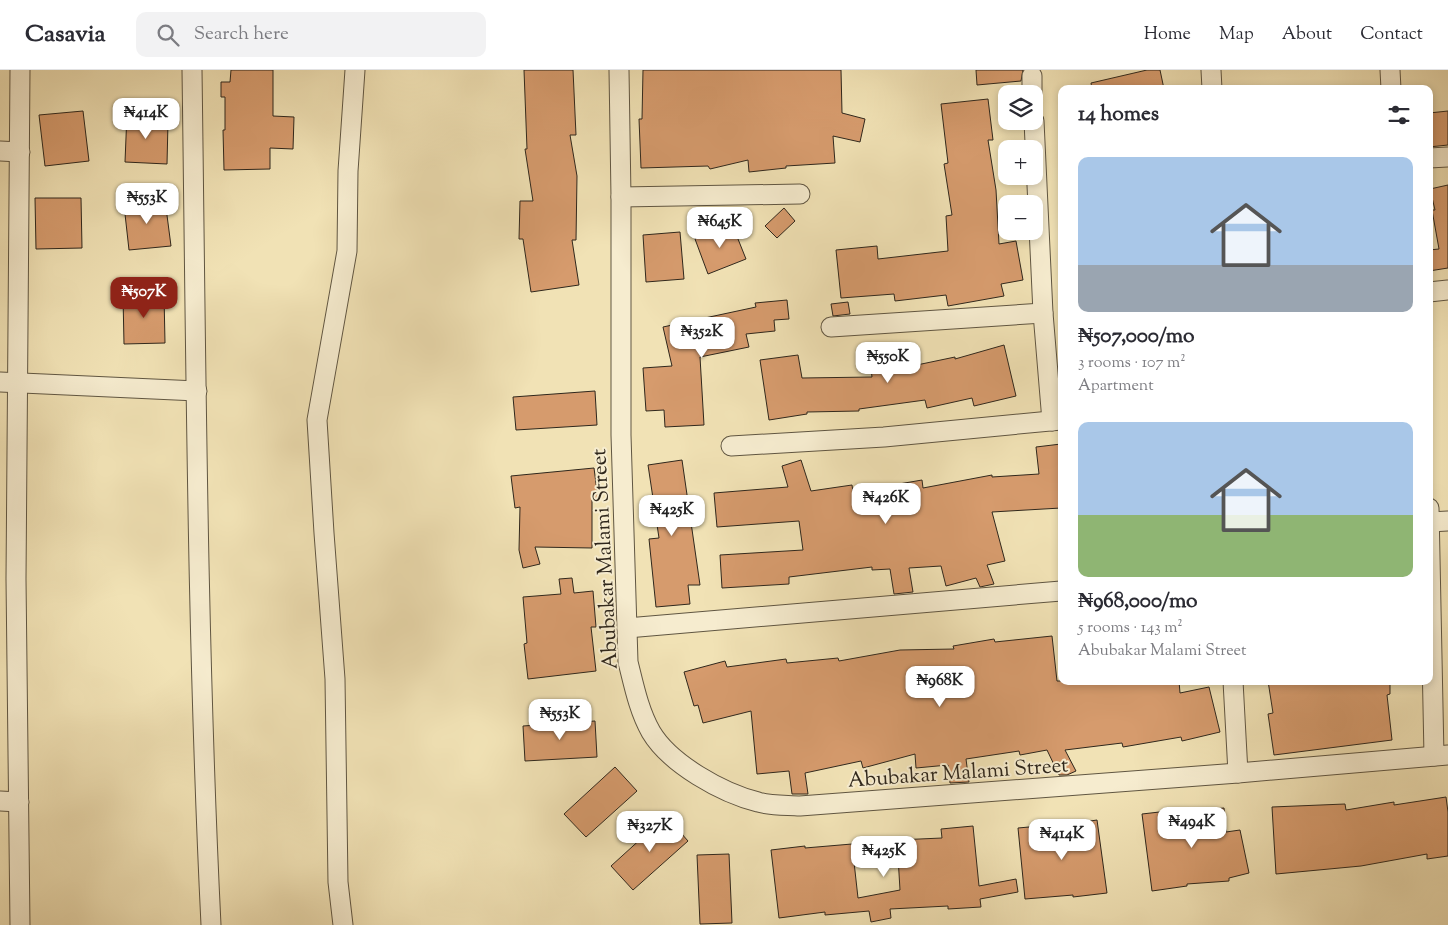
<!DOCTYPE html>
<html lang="en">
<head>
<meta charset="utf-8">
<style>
  :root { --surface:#fff; --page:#f2f2f3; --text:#2b2b33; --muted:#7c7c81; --line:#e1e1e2; --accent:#8f2418 }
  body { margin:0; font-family:"Sorts Mill Goudy",serif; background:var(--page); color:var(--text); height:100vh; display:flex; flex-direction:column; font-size:19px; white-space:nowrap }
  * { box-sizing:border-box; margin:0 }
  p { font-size:16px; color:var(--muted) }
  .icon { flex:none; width:28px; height:28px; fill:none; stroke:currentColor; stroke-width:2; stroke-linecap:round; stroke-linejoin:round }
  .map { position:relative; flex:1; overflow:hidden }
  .drawer { position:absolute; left:1058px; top:15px; width:375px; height:600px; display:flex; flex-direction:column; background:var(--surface); border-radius:10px; box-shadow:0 2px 8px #0003 }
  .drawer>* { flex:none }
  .fabs { position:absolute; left:998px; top:15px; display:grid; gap:10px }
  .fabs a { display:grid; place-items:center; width:45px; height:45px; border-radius:10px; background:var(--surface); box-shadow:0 2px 8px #0003; font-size:25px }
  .price { position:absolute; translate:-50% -42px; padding:0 11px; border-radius:10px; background:#fff; color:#222; font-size:16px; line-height:32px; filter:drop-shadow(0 1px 2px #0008) }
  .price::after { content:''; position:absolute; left:50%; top:30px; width:15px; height:11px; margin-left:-8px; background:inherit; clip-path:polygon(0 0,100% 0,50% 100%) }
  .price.active { background:var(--accent); color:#fff }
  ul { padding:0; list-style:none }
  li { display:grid; align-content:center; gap:10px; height:265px; padding:0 20px }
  li span { display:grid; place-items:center; height:155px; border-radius:10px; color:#555 }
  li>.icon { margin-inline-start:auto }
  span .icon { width:90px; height:90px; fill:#fffc; stroke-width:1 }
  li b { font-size:21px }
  h2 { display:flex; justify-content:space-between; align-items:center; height:60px; padding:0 20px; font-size:21px }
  header { display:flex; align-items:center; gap:30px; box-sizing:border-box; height:70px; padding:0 25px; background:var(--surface); border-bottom:1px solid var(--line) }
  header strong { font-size:24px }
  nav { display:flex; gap:28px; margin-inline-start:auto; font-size:18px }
  .search { width:350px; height:45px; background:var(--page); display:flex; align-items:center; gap:12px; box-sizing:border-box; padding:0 18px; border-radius:10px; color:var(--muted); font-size:19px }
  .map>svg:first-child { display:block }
</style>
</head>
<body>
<header>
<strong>Casavia</strong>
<div class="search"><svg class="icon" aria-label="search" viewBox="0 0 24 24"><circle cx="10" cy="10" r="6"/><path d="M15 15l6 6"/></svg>Search here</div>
<nav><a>Home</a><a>Map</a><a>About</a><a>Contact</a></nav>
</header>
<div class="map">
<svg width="1448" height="855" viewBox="0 0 1448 855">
  <rect width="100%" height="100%" fill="#f1e2b5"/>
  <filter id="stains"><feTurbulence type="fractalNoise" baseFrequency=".004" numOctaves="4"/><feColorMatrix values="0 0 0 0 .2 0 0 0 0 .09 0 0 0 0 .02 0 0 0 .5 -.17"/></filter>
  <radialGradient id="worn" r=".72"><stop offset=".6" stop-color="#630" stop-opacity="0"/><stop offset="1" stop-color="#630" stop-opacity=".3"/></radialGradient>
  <g fill="#d69b6d" stroke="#2f271c">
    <path d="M 231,0 L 273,0 L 273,46 L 294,47 L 293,79 L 270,78 L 270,99 L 224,100 L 223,60 L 225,60 L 225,27 L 221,27 L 221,12 L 230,12 Z"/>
    <path d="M 524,0 L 573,0 L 576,65 L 570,65 L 577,106 L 576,170 L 572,170 L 579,215 L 531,222 L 523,169 L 519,169 L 520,131 L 533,131 L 525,79 L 527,79 Z"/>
    <path d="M 643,0 L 841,0 L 842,43 L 865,49 L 860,72 L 833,66 L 835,93 L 786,96 L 786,98 L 749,102 L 748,90 L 710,99 L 708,96 L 641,98 L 639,49 L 642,49 Z"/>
    <path d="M 976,0 L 1023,0 L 1021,11 L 977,15 Z"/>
    <path d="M 1147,0 L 1160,0 L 1164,19 L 1092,19 L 1091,13 Z"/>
    <path d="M 988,29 L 993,70 L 988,70 L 996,120 L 999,174 L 1016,171 L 1023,210 L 1001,214 L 1004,226 L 948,236 L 946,225 L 895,231 L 894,224 L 841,228 L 836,180 L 877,176 L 878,189 L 948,181 L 946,146 L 952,145 L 944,94 L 948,93 L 941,34 Z"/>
    <path d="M 83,41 L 89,91 L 45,96 L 39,45 Z"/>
    <path d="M 1448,41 L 1448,75 L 1429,77 L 1429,43 Z"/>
    <path d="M 127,43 L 155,45 L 155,52 L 168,52 L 167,94 L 125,92 Z"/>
    <path d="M 1448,115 L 1448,198 L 1429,201 L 1429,180 L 1439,179 L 1432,140 L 1435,140 L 1430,119 Z"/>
    <path d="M 35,128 L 81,128 L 82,178 L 36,179 Z"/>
    <path d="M 165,130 L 171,176 L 129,180 L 124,135 Z"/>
    <path d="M 784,138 L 795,151 L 777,168 L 765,156 Z"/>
    <path d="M 732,154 L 746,189 L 708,204 L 695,169 Z"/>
    <path d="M 680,162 L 684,209 L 646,212 L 643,165 Z"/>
    <path d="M 164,225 L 165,273 L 124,274 L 123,226 Z"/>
    <path d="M 787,230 L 789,249 L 774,250 L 775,261 L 746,264 L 749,277 L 700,287 L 704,355 L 665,357 L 664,340 L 646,341 L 643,298 L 672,296 L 663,257 L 756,237 L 755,233 Z"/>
    <path d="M 848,232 L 850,244 L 833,246 L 831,234 Z"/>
    <path d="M 1004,275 L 1016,326 L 974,336 L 972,328 L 927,338 L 925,330 L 859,339 L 859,341 L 807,342 L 807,344 L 769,350 L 760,290 L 798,285 L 802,308 L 872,307 L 870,290 L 910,285 L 912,296 L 955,287 L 955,289 Z"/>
    <path d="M 595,321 L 597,355 L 516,360 L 513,327 Z"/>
    <path d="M 1061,374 L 1061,438 L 992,442 L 1005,491 L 987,495 L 994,514 L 980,517 L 976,508 L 946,516 L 941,496 L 909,498 L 913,522 L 894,524 L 890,499 L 872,500 L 872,497 L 789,507 L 789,514 L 722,518 L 720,485 L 803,480 L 799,451 L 717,457 L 714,423 L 788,417 L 782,396 L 801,390 L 811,421 L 852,415 L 853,422 L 922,410 L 923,418 L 992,405 L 992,407 L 1039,404 L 1036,377 Z"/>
    <path d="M 682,390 L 700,515 L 688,515 L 690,534 L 656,537 L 649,469 L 659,468 L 648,395 Z"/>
    <path d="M 594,398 L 598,429 L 592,430 L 592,478 L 535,477 L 540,494 L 523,498 L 519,480 L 520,437 L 515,438 L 511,406 Z"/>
    <path d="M 572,508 L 574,523 L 593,521 L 596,557 L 591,557 L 596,601 L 528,609 L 524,574 L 527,573 L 523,527 L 561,524 L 559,509 Z"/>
    <path d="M 1052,566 L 1057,611 L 1179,611 L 1180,623 L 1209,617 L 1220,662 L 1182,671 L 1181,667 L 1123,677 L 1122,673 L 1065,680 L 1076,701 L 1067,705 L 1059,705 L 1047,680 L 1020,685 L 1019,681 L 966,689 L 969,712 L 950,713 L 948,695 L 916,698 L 915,684 L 863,698 L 861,691 L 805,703 L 808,724 L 792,724 L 789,701 L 757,704 L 751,641 L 703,653 L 698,635 L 694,636 L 684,602 L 725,591 L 727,597 L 786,589 L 787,593 L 838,588 L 839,591 L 900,580 L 954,579 L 953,576 L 994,569 L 995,572 Z"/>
    <path d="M 1268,611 L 1390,611 L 1390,624 L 1387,625 L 1392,670 L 1274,685 L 1268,644 L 1273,643 Z"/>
    <path d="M 595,651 L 597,687 L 525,691 L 523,656 Z"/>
    <path d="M 615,697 L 637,721 L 586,767 L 564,744 Z"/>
    <path d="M 1446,727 L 1448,742 L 1448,786 L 1427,789 L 1427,784 L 1361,796 L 1276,804 L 1272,737 L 1345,734 L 1346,740 L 1394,732 L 1394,735 Z"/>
    <path d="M 1224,738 L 1226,762 L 1240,760 L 1249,803 L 1229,808 L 1229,811 L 1187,814 L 1187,816 L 1152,821 L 1142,744 L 1177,740 L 1177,742 Z"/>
    <path d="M 666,746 L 688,771 L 633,820 L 611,796 Z"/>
    <path d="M 1097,750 L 1107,823 L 1073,827 L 1073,825 L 1025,829 L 1018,758 L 1051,755 L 1051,757 Z"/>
    <path d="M 973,756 L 979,816 L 1016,809 L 1018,822 L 980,829 L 981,837 L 948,839 L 948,836 L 890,839 L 891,848 L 871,852 L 869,841 L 825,845 L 825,842 L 779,848 L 771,780 L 805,776 L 805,778 L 852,774 L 858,828 L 900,820 L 897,770 L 942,768 L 941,759 Z"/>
    <path d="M 729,784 L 732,853 L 700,854 L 697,785 Z"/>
  </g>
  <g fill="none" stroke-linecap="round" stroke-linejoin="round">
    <defs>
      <g id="minor">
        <path d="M 20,0 L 16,509 L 20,855"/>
        <path d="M 192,0 C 196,285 197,570 211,855"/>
        <path d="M 619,0 L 621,127 L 621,365 L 628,592 C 634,616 639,641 651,662 C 670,694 722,723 758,732 C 771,736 787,735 800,736 L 1238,703 L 1448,685"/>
        <path d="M 1211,0 L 1212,19"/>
        <path d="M 1390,0 L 1391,19"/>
        <path d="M 1032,6 L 1032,24"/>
        <path d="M 1034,51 L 1043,243 L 1052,351"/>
        <path d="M 0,81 L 20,82"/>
        <path d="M 1429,88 L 1448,87"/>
        <path d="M 621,127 L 800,124"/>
        <path d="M 1429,222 L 1448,220"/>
        <path d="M 831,257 L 1043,243"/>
        <path d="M 0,312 L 197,321"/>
        <path d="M 731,376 L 884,367 L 1061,350"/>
        <path d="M 1429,438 L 1434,686"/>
        <path d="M 1430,452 L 1448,451"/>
        <path d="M 627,558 L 1061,521"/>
        <path d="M 1233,611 L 1238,703"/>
        <path d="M 0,731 L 19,732"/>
        <path d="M 343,855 L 338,812 L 335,609 L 324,463 L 317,350 L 347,181 L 348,101 L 355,0"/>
      </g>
    </defs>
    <use href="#minor" stroke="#605642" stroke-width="21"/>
    <use href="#minor" stroke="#f6eccf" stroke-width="19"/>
  </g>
  <g text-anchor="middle" stroke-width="4" stroke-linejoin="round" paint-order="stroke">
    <g font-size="21" fill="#2f271c" stroke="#f6eccf">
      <text transform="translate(604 489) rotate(-93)" y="7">Abubakar Malami Street</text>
      <text transform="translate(958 702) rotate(-4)" y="7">Abubakar Malami Street</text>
    </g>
  </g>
  <rect width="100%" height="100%" filter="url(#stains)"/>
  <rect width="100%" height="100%" fill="url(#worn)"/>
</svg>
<div class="fabs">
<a><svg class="icon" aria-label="layers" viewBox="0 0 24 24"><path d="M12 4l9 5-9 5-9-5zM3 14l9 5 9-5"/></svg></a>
<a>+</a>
<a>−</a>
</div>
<b class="price" style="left:146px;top:70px">₦414K</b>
<b class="price" style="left:147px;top:155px">₦553K</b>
<b class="price" style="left:720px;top:179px">₦645K</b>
<b class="price active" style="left:144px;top:249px">₦507K</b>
<b class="price" style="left:702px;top:289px">₦352K</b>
<b class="price" style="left:888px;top:314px">₦550K</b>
<b class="price" style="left:886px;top:455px">₦426K</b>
<b class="price" style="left:672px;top:467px">₦425K</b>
<b class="price" style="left:940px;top:638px">₦968K</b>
<b class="price" style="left:560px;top:671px">₦553K</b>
<b class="price" style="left:1192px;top:779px">₦494K</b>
<b class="price" style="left:650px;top:783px">₦327K</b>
<b class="price" style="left:1062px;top:791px">₦414K</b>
<b class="price" style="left:884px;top:808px">₦425K</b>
<section class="drawer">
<h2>14 homes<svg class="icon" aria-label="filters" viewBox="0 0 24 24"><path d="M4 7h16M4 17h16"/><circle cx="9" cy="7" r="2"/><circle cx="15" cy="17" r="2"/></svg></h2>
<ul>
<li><span style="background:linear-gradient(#a9c7e8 70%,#9aa5b1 0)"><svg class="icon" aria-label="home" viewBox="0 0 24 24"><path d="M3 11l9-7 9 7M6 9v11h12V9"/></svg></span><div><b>₦507,000/mo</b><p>3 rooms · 107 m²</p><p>Apartment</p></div></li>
<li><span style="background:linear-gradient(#a9c7e8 60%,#8fb573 0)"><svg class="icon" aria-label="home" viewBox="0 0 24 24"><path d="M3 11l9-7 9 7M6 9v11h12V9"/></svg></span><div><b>₦968,000/mo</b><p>5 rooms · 143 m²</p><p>Abubakar Malami Street</p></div></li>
</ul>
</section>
</div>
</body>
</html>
